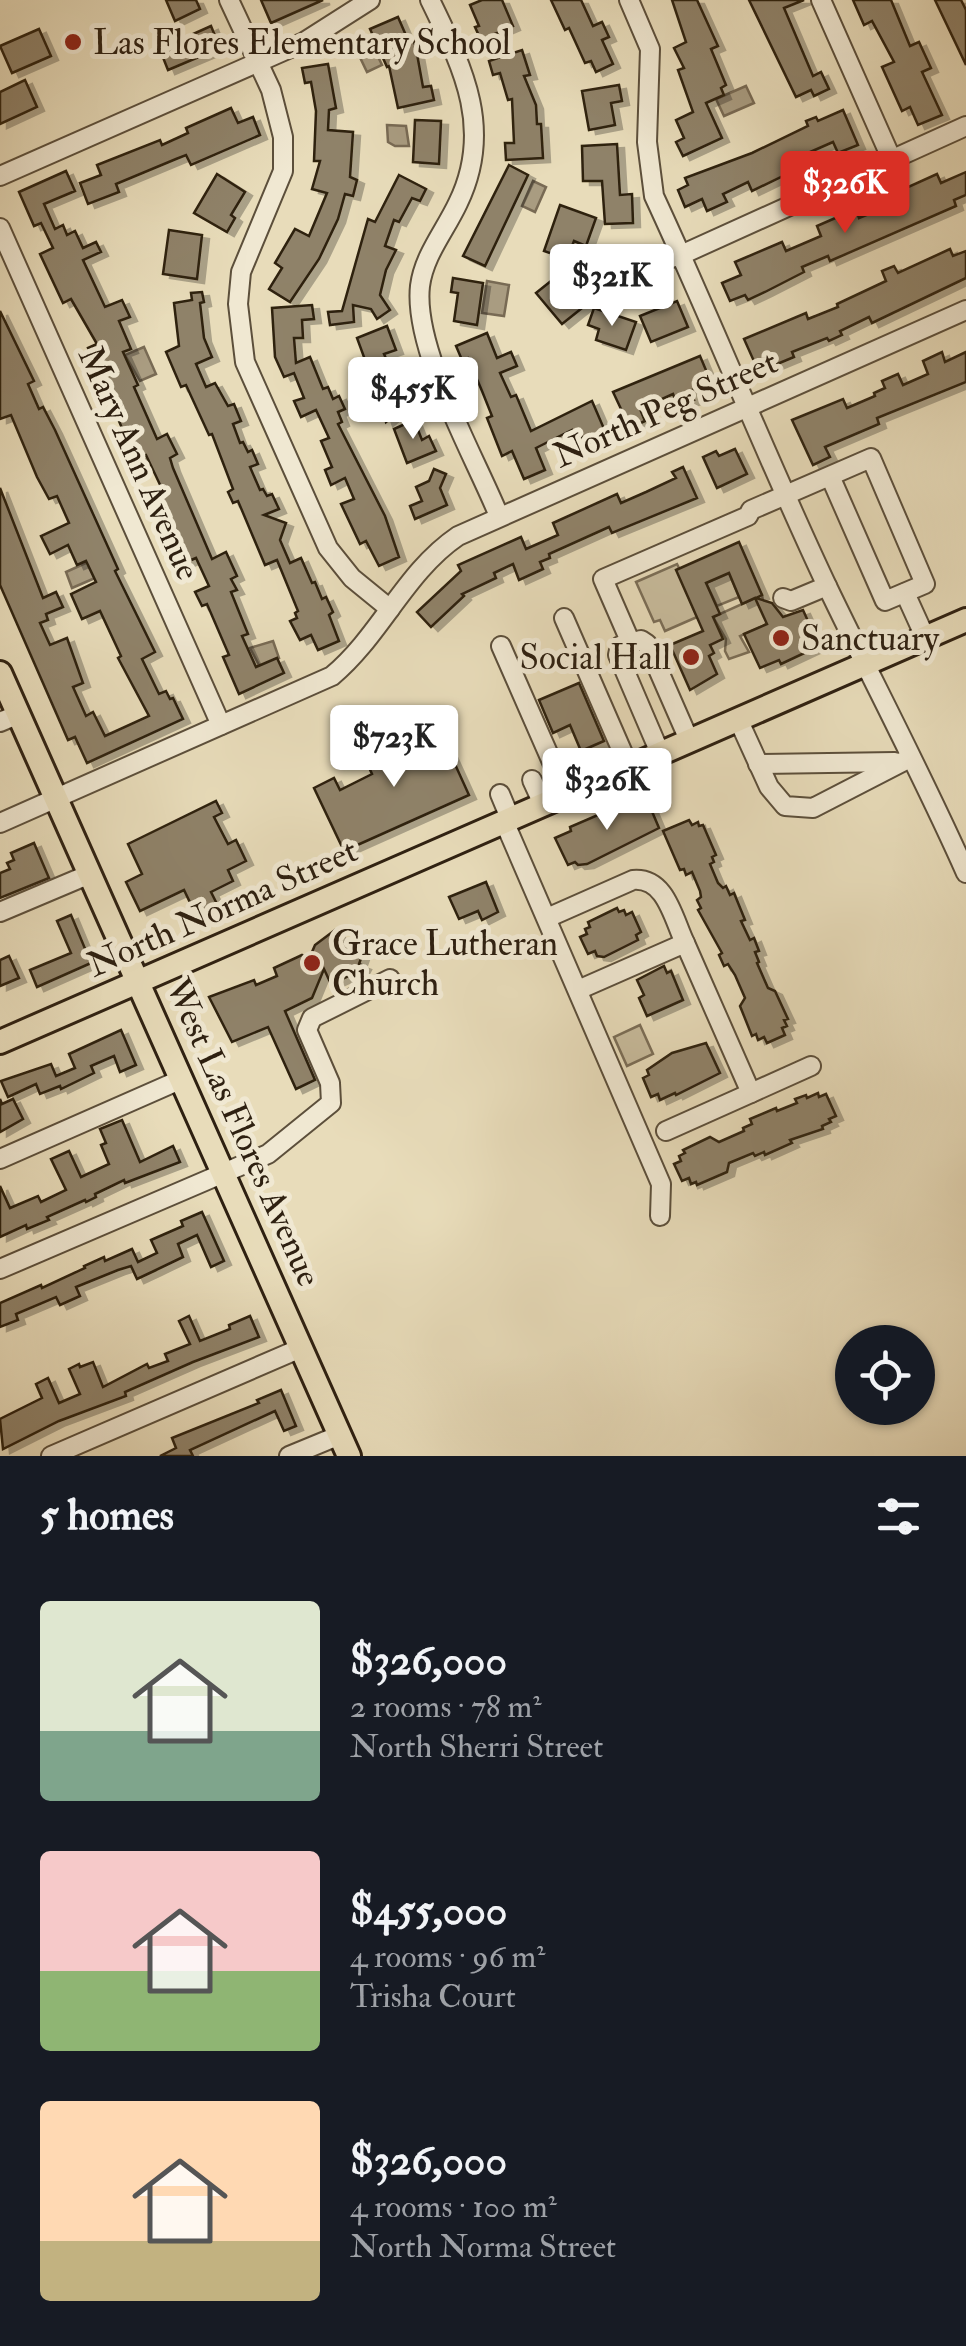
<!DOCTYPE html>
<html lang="en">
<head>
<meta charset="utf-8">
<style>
  :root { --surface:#171b24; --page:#20242c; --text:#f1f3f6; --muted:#9ea1a6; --accent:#d93025 }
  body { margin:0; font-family:"IM FELL Double Pica",serif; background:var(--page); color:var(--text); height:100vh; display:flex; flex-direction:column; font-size:38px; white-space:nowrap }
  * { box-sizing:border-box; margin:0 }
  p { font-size:32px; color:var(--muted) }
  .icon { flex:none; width:55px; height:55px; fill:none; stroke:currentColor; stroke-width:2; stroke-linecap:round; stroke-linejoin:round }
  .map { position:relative; height:1456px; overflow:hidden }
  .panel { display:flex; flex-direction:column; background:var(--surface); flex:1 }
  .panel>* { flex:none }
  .controls { position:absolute; left:835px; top:1325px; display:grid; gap:20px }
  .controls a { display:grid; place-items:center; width:100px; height:100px; border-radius:50%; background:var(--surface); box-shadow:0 2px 8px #0004; font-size:50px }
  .price { position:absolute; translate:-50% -85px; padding:0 22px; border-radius:10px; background:#fff; color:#222; font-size:32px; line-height:65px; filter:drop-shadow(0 2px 5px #0008) }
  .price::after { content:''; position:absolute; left:50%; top:60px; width:30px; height:22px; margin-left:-15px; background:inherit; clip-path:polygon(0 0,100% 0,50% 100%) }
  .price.current { background:var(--accent); color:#fff }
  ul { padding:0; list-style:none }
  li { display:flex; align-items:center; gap:30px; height:250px; padding:0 40px }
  li span { display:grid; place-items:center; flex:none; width:280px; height:200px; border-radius:10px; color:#555 }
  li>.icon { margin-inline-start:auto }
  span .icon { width:120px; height:120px; fill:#fffc; stroke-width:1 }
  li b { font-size:42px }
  h2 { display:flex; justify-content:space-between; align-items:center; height:120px; padding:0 40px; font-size:42px }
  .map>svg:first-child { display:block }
</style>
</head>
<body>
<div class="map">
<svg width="966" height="1456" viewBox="0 0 966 1456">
  <defs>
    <filter id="shadow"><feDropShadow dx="7" dy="4" stdDeviation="0" flood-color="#0004"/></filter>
  </defs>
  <rect width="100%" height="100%" fill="#e8dcba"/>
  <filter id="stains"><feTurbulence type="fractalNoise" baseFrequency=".002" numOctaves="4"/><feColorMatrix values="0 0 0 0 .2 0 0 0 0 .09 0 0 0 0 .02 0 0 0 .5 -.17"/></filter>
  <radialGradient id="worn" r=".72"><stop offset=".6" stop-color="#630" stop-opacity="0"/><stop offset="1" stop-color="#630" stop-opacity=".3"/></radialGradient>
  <g fill="#c8bc9d" stroke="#7b6e57" stroke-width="2.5">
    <path d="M 677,564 L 679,568 L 677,570 L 697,617 L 665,631 L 660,620 L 654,622 L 636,582 Z"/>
    <path d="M 729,573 L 739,597 L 717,606 L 706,583 Z"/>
    <path d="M 762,595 L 767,624 L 740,636 L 749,652 L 729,659 L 725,651 L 726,639 L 713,617 Z"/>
    <path d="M 640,1025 L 653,1054 L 627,1066 L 614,1037 Z"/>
  </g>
  <g fill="#a99c81" stroke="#786a54" stroke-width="2.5">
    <path d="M 371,42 L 382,65 L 367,72 L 356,49 Z"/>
    <path d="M 746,86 L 754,103 L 724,116 L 716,99 Z"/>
    <path d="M 387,125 L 406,126 L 409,146 L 395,146 L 388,142 Z"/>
    <path d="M 533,181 L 546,187 L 535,212 L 522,206 Z"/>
    <path d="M 487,281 L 509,285 L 504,316 L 482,313 Z"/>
    <path d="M 144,347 L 156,374 L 140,381 L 125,355 Z"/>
    <path d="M 88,562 L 95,578 L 72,588 L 66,572 Z"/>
    <path d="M 273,641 L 279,658 L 260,667 L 250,648 Z"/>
  </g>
  <g fill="#8f8269" stroke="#2e2011" stroke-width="2.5" filter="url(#shadow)">
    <path d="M 166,0 L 196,0 L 200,9 L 175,21 Z"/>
    <path d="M 261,0 L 323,0 L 271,23 Z"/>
    <path d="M 482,0 L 502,0 L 513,26 L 481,40 L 475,27 L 479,26 L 470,5 Z"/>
    <path d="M 551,0 L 581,0 L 593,26 L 602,22 L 609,37 L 602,40 L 613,64 L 596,72 L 591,61 L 585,63 L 569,28 L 565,30 Z"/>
    <path d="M 672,0 L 697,0 L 718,46 L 711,49 L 726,85 L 721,88 L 724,95 L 706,103 L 722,138 L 683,156 L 676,142 L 684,138 L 676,120 L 693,112 L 678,70 L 684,68 L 674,48 L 686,42 Z"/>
    <path d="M 749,0 L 804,0 L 784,8 L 813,76 L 821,72 L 829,89 L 814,96 L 811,90 L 796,97 Z"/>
    <path d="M 853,0 L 891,0 L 910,46 L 919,42 L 931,68 L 922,72 L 942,115 L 918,125 L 910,107 L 902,111 L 882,67 L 894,62 L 872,21 L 864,25 Z"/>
    <path d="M 935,0 L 961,0 L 966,10 L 966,65 Z"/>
    <path d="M 398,17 L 408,40 L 412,38 L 419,53 L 417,54 L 423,87 L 431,86 L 434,100 L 398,108 L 389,66 L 387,67 L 370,29 Z"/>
    <path d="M 211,26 L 220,48 L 168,70 L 162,55 L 175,49 L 173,43 Z"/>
    <path d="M 39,29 L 51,56 L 12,73 L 0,46 Z"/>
    <path d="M 522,50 L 530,75 L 524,76 L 536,105 L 537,124 L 541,124 L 543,158 L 506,160 L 505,143 L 514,143 L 512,99 L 508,100 L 500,73 L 493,75 L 489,61 Z"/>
    <path d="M 328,64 L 336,108 L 329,110 L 328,130 L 353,132 L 350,177 L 357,180 L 353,196 L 345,194 L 338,219 L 319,259 L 290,302 L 269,289 L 282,268 L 275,263 L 295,229 L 309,236 L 327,193 L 312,189 L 320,161 L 314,161 L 316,111 L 311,82 L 305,83 L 302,68 Z"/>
    <path d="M 25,80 L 37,107 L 0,124 L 0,92 Z"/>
    <path d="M 619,85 L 622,101 L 611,103 L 615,125 L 589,130 L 582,91 Z"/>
    <path d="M 231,108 L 238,123 L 253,117 L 260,135 L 191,165 L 186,155 L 176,159 L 116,184 L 119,192 L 88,204 L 80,183 L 101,175 L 97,165 L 160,140 L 162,145 L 188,133 L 186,128 Z"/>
    <path d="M 843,110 L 858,145 L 838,153 L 833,142 L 808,153 L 812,162 L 752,191 L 748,182 L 723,194 L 727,202 L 707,211 L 702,199 L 685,207 L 678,190 L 688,185 L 685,178 L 752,153 L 808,126 L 806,121 L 816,117 L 818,121 Z"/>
    <path d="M 415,120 L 441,121 L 439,164 L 413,162 Z"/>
    <path d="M 617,144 L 620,195 L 632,194 L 633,223 L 605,224 L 602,181 L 583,181 L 582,146 Z"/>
    <path d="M 509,165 L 528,175 L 485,266 L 463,256 Z"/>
    <path d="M 66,171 L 75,191 L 44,204 L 55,229 L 63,225 L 67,235 L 75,231 L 83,248 L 96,242 L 101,252 L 83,260 L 105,307 L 122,300 L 130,317 L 119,321 L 131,349 L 123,352 L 138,385 L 134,387 L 157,439 L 167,434 L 177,454 L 170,458 L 173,468 L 212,559 L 226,552 L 237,576 L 231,579 L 237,590 L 231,592 L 248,634 L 242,636 L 256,667 L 277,658 L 284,673 L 239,694 L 223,657 L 229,655 L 207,604 L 202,606 L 195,592 L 209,586 L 196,558 L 182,564 L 156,494 L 163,491 L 146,455 L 132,461 L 127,449 L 130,447 L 88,348 L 97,344 L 71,299 L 63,303 L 40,254 L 53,248 L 41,223 L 34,226 L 19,192 Z"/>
    <path d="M 966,172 L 966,195 L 954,200 L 956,206 L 830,261 L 828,256 L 802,267 L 804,272 L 765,292 L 748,300 L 745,295 L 730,301 L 722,283 L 741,275 L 735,262 L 782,242 L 786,251 L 821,236 L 817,226 L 856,209 L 859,218 L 881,209 L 901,200 L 897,192 L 937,174 L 941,183 Z"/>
    <path d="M 217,174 L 245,192 L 231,215 L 235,218 L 227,232 L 194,213 Z"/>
    <path d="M 399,175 L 426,189 L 420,201 L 412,198 L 399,222 L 394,220 L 385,246 L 396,250 L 386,270 L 380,295 L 390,310 L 377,319 L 371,309 L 353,305 L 354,322 L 330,325 L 328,312 L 342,311 L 368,219 L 375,222 Z"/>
    <path d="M 560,205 L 596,218 L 586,246 L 574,241 L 567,259 L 544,251 Z"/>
    <path d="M 169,230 L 202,235 L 197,279 L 163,274 Z"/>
    <path d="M 950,249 L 953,256 L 966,251 L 966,278 L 872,323 L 869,317 L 840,331 L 842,335 L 829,341 L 827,338 L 792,352 L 794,357 L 770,367 L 769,363 L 757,368 L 744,339 L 806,313 L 808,319 L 838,307 L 837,304 L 886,281 L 882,271 L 894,266 L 898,273 Z"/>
    <path d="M 561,273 L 587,304 L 562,324 L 536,293 Z"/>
    <path d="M 453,278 L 483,283 L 477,325 L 454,321 L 458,293 L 451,292 Z"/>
    <path d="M 202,292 L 204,302 L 200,303 L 204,338 L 212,357 L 196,364 L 206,387 L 215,383 L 228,406 L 234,404 L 241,421 L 233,424 L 240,443 L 243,442 L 248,452 L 252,450 L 258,464 L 250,467 L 260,490 L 263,489 L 267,496 L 272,494 L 279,509 L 264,515 L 286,523 L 280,540 L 290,563 L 301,558 L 312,583 L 315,582 L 322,599 L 326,597 L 333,612 L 329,615 L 339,641 L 318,650 L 311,635 L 300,640 L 290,621 L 297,618 L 295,613 L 298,611 L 277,560 L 265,565 L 238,501 L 233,503 L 228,492 L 233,489 L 212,434 L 209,435 L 186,385 L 181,387 L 166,352 L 179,346 L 174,303 L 192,300 L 191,293 Z"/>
    <path d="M 677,301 L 688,327 L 651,342 L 640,316 Z"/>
    <path d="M 312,305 L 314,319 L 302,320 L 303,338 L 294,338 L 296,363 L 310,357 L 323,389 L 328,387 L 333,399 L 339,396 L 345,409 L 338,412 L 342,422 L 338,424 L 385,516 L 399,557 L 379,566 L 366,541 L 360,544 L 341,504 L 354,499 L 345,478 L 331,485 L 325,470 L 332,467 L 321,441 L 329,438 L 316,410 L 301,417 L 294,401 L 304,398 L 294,373 L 284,377 L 275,357 L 272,308 Z"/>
    <path d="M 594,308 L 636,322 L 626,350 L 596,340 L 599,329 L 588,325 Z"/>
    <path d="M 0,311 L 34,381 L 28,384 L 39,409 L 43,407 L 55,430 L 118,569 L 115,571 L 155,652 L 142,659 L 159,694 L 166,691 L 170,699 L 173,698 L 183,719 L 87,763 L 75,737 L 68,740 L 0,585 L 0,488 L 43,598 L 56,592 L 63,607 L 46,614 L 48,620 L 40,623 L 50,645 L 67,638 L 83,683 L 73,687 L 86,716 L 93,712 L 105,736 L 149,716 L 118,658 L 121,656 L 100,611 L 82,619 L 71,594 L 96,582 L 86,561 L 77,565 L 68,545 L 50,554 L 41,536 L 69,523 L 57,496 L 49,499 L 37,477 L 11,415 L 0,419 Z"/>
    <path d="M 387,326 L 396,350 L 384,354 L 389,365 L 374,371 L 408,385 L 403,396 L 407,404 L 386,422 L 382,410 L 374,414 L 365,393 L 375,387 L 357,338 Z"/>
    <path d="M 487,333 L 497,358 L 511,352 L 517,366 L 500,373 L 511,397 L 516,395 L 531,431 L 592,401 L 608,438 L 586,447 L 581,434 L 574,436 L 572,430 L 536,448 L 545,470 L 524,479 L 512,451 L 502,456 L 487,418 L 492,416 L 482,391 L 468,358 L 462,360 L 456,346 Z"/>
    <path d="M 942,352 L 945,362 L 966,352 L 966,382 L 877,418 L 879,424 L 825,447 L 830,457 L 813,465 L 792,420 L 843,399 L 847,408 L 875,396 L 874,393 L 885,388 L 882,381 L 898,374 L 903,385 L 928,374 L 923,361 Z"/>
    <path d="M 700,356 L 711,382 L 690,391 L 694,400 L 678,406 L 673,394 L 640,409 L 645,421 L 630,428 L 613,392 Z"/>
    <path d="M 414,420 L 422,440 L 429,436 L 436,451 L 407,463 L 394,429 Z"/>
    <path d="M 735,449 L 747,474 L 717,488 L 703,457 L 716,451 L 719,456 Z"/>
    <path d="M 683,467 L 697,498 L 612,533 L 609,527 L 549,554 L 550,558 L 540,562 L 543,569 L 519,580 L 513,564 L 494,573 L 496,578 L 462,594 L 464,596 L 431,627 L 417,612 L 461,571 L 458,565 L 521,537 L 526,549 L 558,535 L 553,523 L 617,494 L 621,503 L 646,492 L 676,478 L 672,472 Z"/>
    <path d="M 434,469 L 446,474 L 440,488 L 447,505 L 415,519 L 410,506 L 422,501 L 416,487 L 429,481 Z"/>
    <path d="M 739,542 L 762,595 L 756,598 L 772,603 L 783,617 L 803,610 L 817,641 L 815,648 L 781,664 L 779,660 L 760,668 L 744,634 L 767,624 L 755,598 L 742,604 L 729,573 L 706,583 L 720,614 L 713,617 L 723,639 L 710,645 L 714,653 L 709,656 L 717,674 L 690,690 L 670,645 L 703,631 L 676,570 Z"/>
    <path d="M 579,683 L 604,741 L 581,751 L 570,725 L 553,733 L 539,700 Z"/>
    <path d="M 438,727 L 469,795 L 344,851 L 314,788 L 334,778 L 340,790 L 372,774 L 366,761 Z"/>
    <path d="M 216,801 L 222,813 L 214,817 L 228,844 L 236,840 L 246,861 L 228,870 L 233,881 L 211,892 L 217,904 L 196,915 L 184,890 L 140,911 L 126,882 L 142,874 L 128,844 Z"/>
    <path d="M 628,802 L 629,806 L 648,802 L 659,828 L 587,864 L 578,865 L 575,862 L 568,865 L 555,838 L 571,831 L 570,827 Z"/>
    <path d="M 689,820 L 692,825 L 698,822 L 699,826 L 703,825 L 716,855 L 712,857 L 714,862 L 710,864 L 718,883 L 723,888 L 726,886 L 730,895 L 734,893 L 745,920 L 741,921 L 750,940 L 754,938 L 759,951 L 755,952 L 759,962 L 757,963 L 768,988 L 775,991 L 788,1019 L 784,1020 L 787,1026 L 782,1028 L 785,1035 L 767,1043 L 764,1037 L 758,1040 L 756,1034 L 752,1036 L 740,1006 L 745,998 L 735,975 L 728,964 L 724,966 L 719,955 L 722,953 L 698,910 L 701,908 L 697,900 L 701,897 L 700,891 L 692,872 L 686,875 L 684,869 L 680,870 L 663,831 Z"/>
    <path d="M 34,843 L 49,878 L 0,898 L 0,873 L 10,869 L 7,863 L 14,860 L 11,853 Z"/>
    <path d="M 486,882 L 498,912 L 482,920 L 478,911 L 459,919 L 449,897 Z"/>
    <path d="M 617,908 L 619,912 L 624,910 L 626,915 L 632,912 L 641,932 L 636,935 L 638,940 L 604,957 L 597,956 L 595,951 L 588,954 L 580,937 L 587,934 L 585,929 L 590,927 L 588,922 Z"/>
    <path d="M 71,915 L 91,963 L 37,987 L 30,970 L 71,953 L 57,921 Z"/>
    <path d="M 335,930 L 346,945 L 363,953 L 359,964 L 364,966 L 359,975 L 355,973 L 331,984 L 324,969 L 312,998 L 285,1011 L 315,1080 L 296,1089 L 268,1027 L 232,1042 L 209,997 L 254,980 L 256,985 L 277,976 L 274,968 L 302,955 L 309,959 L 315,945 Z"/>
    <path d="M 9,956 L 19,978 L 0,986 L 0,960 Z"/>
    <path d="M 664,966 L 667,973 L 671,971 L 683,1000 L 647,1016 L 639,998 L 644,995 L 637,980 Z"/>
    <path d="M 121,1030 L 136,1065 L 120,1072 L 114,1056 L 91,1066 L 94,1073 L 61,1089 L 60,1086 L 40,1094 L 36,1084 L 8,1097 L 1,1081 L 51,1064 L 56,1076 L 75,1068 L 69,1054 Z"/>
    <path d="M 706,1043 L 720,1073 L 676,1095 L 675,1093 L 660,1100 L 658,1094 L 651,1097 L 643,1078 L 649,1075 L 647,1070 L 672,1053 Z"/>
    <path d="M 818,1093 L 819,1097 L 826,1094 L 836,1116 L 829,1119 L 831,1122 L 822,1126 L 823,1129 L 790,1140 L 792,1143 L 765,1155 L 764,1152 L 755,1156 L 753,1153 L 729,1163 L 727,1172 L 697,1185 L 696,1182 L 691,1184 L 689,1178 L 682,1181 L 674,1164 L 681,1161 L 679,1156 L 685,1153 L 683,1150 L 710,1137 L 719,1142 L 744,1131 L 743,1128 L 752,1124 L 750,1119 L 776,1108 L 777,1111 L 797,1103 L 795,1099 L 806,1095 L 807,1098 Z"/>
    <path d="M 0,1099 L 2,1104 L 13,1099 L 23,1119 L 0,1132 Z"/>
    <path d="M 122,1120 L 140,1162 L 173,1146 L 180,1162 L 125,1183 L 124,1180 L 95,1194 L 96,1197 L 86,1202 L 85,1200 L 47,1217 L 49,1220 L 27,1229 L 26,1225 L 0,1237 L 0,1186 L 10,1208 L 38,1196 L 41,1202 L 66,1190 L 51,1159 L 69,1151 L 81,1177 L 109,1164 L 101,1145 L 106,1143 L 100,1129 Z"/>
    <path d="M 202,1212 L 224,1261 L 211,1267 L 197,1235 L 178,1244 L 183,1257 L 154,1271 L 137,1279 L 131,1266 L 118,1270 L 76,1287 L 80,1296 L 60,1305 L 56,1297 L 16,1314 L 18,1320 L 0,1327 L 0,1303 L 41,1285 L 42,1288 L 85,1268 L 84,1266 L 104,1257 L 105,1261 L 132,1249 L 138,1262 L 157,1253 L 151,1240 L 183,1226 L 181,1221 Z"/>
    <path d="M 189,1316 L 200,1341 L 230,1329 L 229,1325 L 250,1316 L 259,1337 L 193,1362 L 125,1392 L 126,1396 L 59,1421 L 3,1449 L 0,1419 L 42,1398 L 36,1384 L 48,1378 L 59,1403 L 80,1394 L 69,1369 L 79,1364 L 80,1367 L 93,1362 L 103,1387 L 147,1364 L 149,1368 L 168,1361 L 165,1354 L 190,1344 L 179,1321 Z"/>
    <path d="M 281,1390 L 296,1426 L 284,1431 L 275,1411 L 190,1450 L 193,1456 L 160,1456 L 176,1448 L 172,1438 L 259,1403 L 257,1400 Z"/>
  </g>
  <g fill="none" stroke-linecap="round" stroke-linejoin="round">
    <defs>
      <g id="minor">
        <path d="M 229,0 L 271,90 L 283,137 L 283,171 L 241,272 L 238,304 L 245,362 L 328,548 L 352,578 L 390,609"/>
        <path d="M 430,0 C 463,68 494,129 458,203 C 445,231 424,255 420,286 C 413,349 474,455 499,516"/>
        <path d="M 629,0 L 650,49 L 647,142 L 654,196 C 714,325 766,457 827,586 C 873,682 923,776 966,873"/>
        <path d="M 821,0 L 892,160"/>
        <path d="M 0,176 L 304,42 L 370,0"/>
        <path d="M 0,228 L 221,725"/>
        <path d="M 617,275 L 681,255 L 966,126"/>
        <path d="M 905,593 L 925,637"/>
        <path d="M 783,598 L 791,601 L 827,586"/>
        <path d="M 564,618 L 629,767"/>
        <path d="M 630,641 L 603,579 L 748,516 L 751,510 L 871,458 L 925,584 L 885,601 L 830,476"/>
        <path d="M 501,646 L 566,794"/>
        <path d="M 738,719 L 769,787 L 785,806 L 813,808 L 910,758"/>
        <path d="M 0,722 L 19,714"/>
        <path d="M 660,753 L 618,655 L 620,646 L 641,640 L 647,644 L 689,740"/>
        <path d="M 758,764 L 895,762"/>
        <path d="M 532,780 L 543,804"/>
        <path d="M 500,794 L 510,818"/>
        <path d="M 504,821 L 661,1184 L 660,1216"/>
        <path d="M 0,823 L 332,676 C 381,635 405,572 458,536 L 966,310"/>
        <path d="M 0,912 L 90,874"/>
        <path d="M 547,918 L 633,880 C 666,877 673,918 685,943"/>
        <path d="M 578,990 L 685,943 L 751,1093 L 666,1131"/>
        <path d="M 751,1093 L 811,1066"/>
        <path d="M 0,1159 L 182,1079"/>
        <path d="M 0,1269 L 268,1154 L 331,1103 L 330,1083 L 307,1030 L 312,1018 L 390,979"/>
        <path d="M 51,1456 L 301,1348"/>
        <path d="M 289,1456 L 340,1435"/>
      </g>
      <g id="major">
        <path d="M 0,673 L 349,1456"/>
        <path d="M 0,1042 L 966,620"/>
      </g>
    </defs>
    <use href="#minor" stroke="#5c4f3b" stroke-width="22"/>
    <use href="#major" stroke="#2e2011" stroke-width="28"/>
    <use href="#minor" stroke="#f0e8d2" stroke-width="18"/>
    <use href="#major" stroke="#e8dcba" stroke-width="22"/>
  </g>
  <g fill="#8f2418" stroke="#f0e8d2" stroke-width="4">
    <circle cx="73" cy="42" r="10"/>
    <circle cx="781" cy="638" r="10"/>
    <circle cx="691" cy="657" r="10"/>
    <circle cx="312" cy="963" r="10"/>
  </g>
  <g text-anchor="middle" stroke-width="10" stroke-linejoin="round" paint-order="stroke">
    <g font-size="35" fill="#2e2011" stroke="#f0e8d2" text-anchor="start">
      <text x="93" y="54">Las Flores Elementary School</text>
      <text x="801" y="650">Sanctuary</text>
      <text x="671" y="669" text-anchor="end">Social Hall</text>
      <text x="332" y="955">Grace Lutheran<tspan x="332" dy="40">Church</tspan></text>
    </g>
    <g font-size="35" fill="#2e2011" stroke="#f0e8d2">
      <text transform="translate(665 408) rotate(-24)" y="12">North Peg Street</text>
      <text transform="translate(140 463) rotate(66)" y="12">Mary Ann Avenue</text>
      <text transform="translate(222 907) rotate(-24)" y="12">North Norma Street</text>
      <text transform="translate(244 1132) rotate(66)" y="12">West Las Flores Avenue</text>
    </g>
  </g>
  <rect width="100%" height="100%" filter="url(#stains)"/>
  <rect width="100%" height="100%" fill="url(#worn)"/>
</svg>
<div class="controls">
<a><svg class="icon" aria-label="locate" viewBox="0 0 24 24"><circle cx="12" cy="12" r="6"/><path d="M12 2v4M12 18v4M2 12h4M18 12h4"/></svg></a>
</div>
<b class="price current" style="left:845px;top:236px">$326K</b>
<b class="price" style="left:612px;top:329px">$321K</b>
<b class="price" style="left:413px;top:442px">$455K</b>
<b class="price" style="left:394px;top:790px">$723K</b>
<b class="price" style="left:607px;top:833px">$326K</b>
</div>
<section class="panel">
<h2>5 homes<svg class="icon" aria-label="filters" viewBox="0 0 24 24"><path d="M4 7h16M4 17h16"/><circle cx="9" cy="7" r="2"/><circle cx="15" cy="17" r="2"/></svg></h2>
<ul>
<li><span style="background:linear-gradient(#dfe7d0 65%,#7fa58c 0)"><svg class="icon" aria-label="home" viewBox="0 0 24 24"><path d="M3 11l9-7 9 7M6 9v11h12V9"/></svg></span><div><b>$326,000</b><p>2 rooms · 78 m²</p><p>North Sherri Street</p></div></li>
<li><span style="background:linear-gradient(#f6c9c9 60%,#8fb573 0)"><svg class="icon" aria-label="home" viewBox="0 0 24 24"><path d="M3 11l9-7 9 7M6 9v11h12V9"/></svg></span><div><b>$455,000</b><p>4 rooms · 96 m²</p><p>Trisha Court</p></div></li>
<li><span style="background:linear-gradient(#ffd9b3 70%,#c2b280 0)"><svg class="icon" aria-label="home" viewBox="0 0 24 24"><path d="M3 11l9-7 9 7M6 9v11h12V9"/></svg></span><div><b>$326,000</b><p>4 rooms · 100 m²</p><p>North Norma Street</p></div></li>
</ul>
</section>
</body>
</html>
